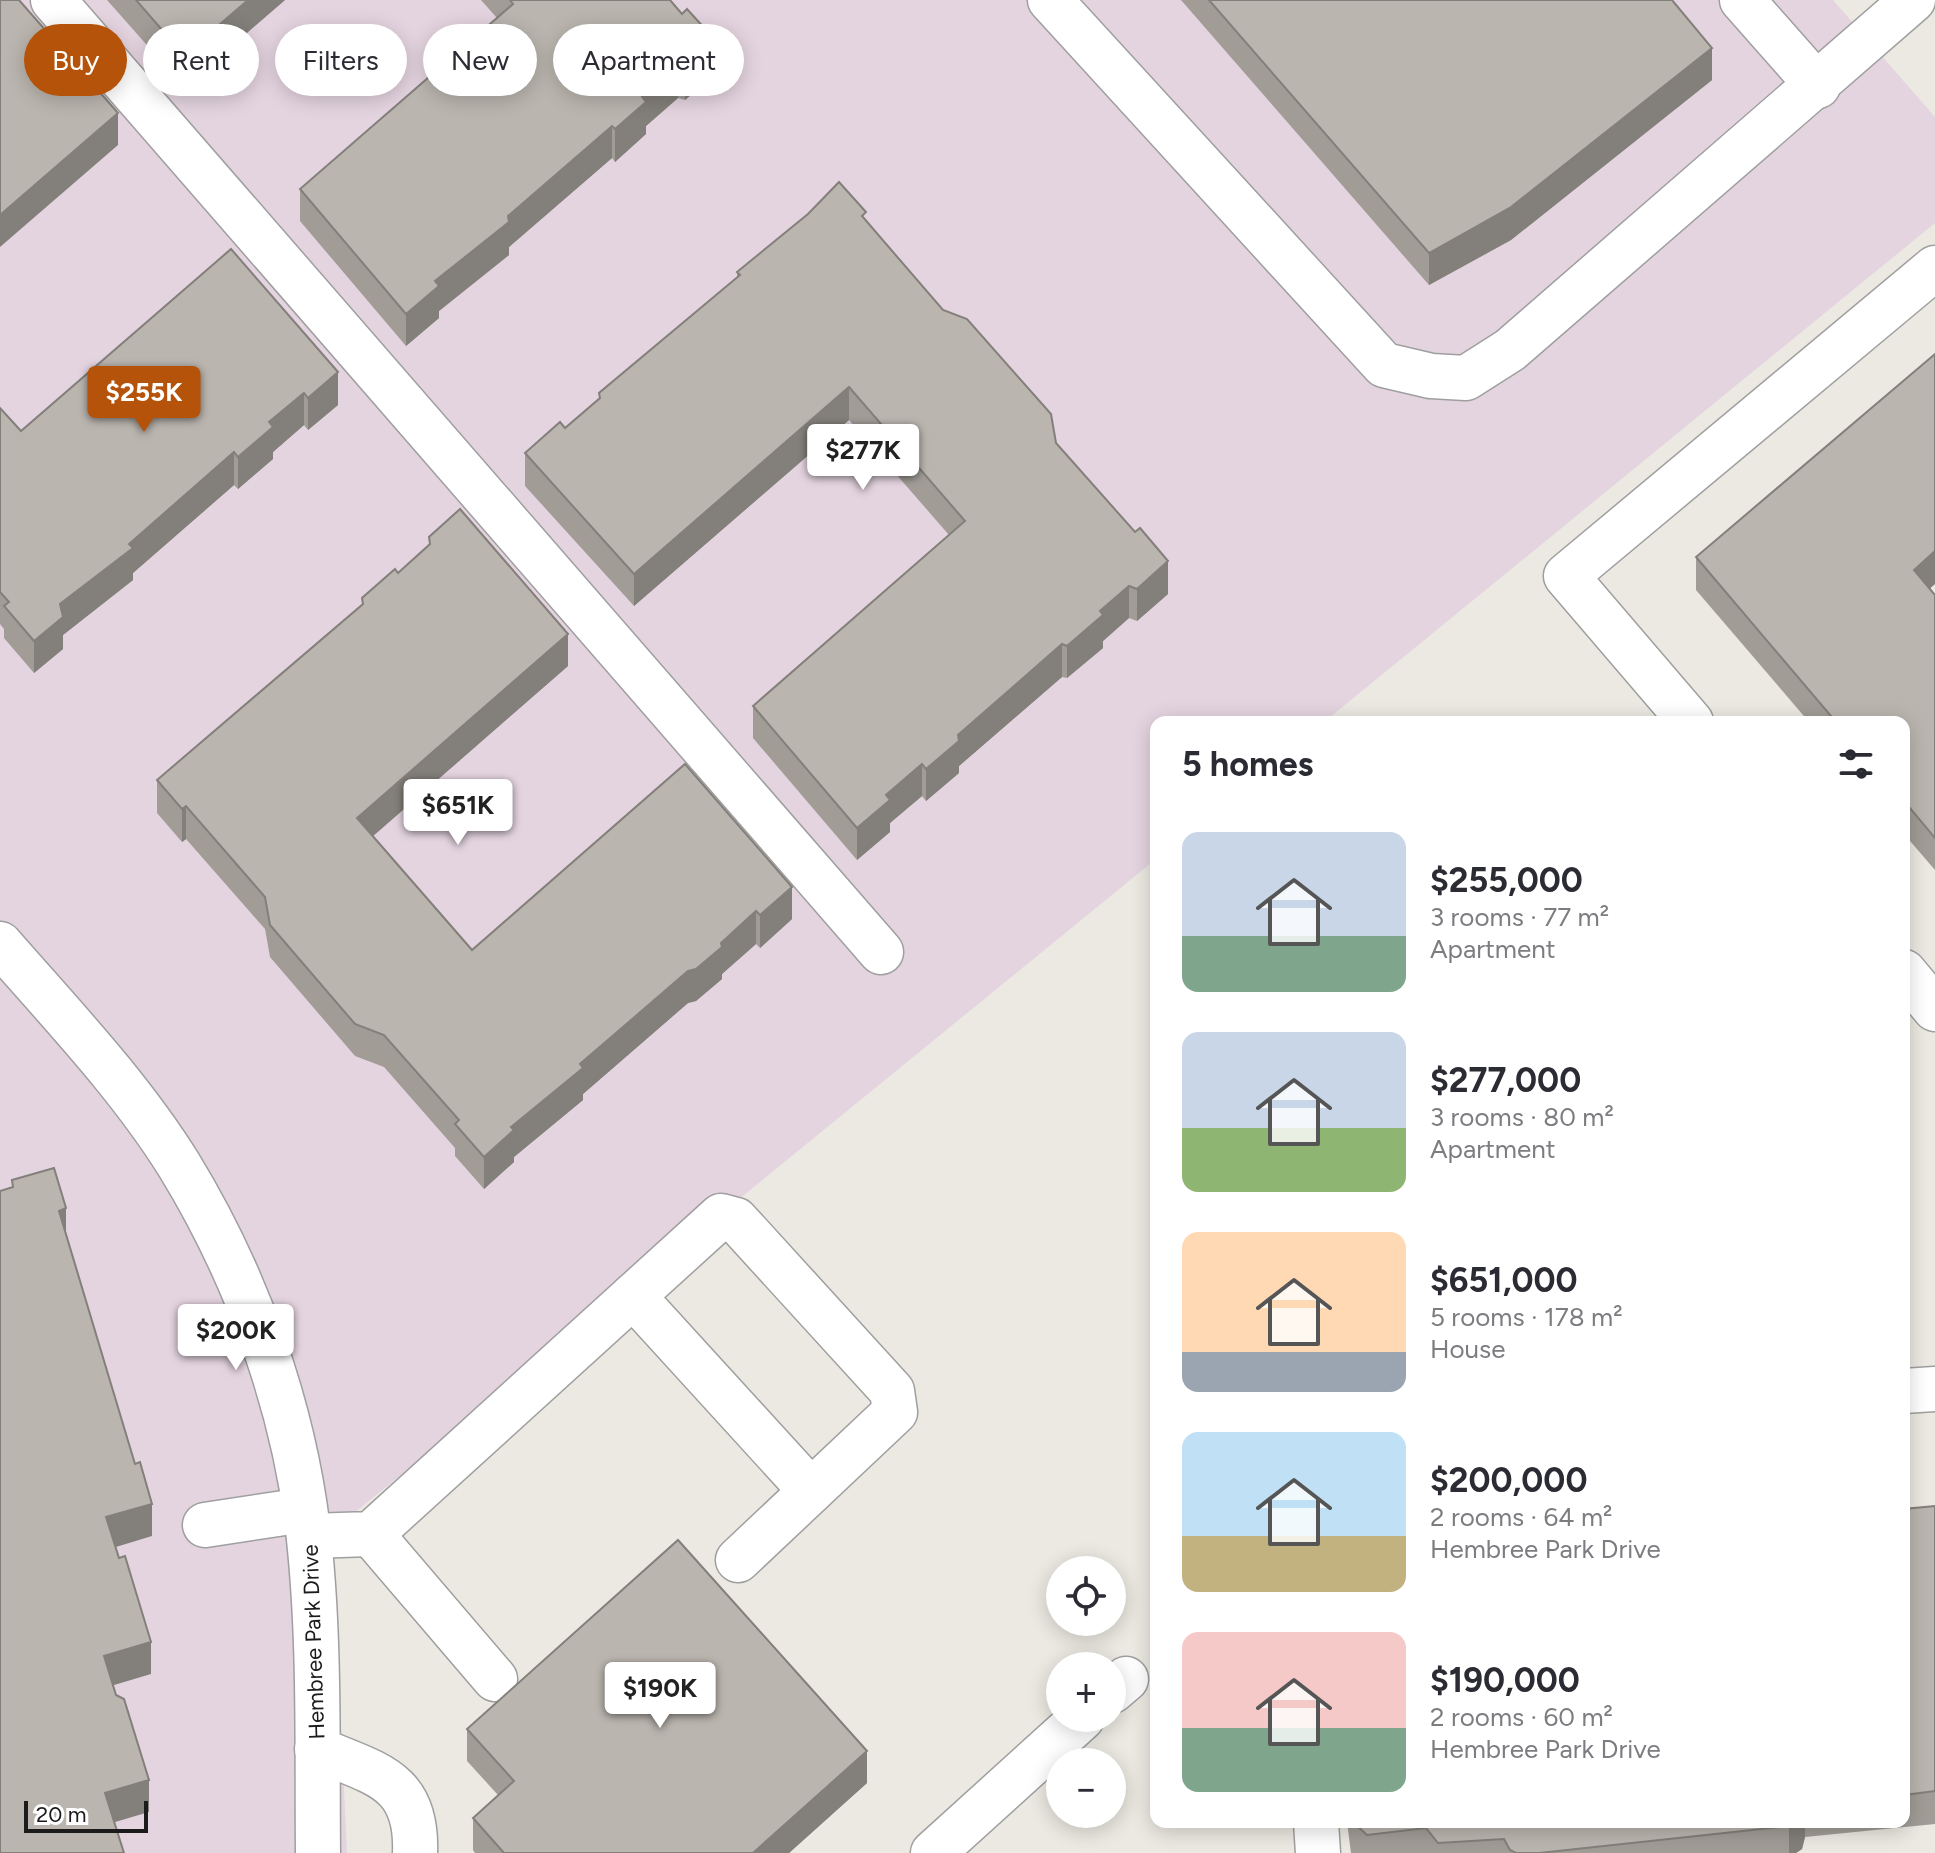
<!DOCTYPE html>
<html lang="en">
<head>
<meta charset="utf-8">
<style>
  :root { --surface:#fff; --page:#f7f7f7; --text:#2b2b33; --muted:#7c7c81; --accent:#b45309 }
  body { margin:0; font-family:Figtree,sans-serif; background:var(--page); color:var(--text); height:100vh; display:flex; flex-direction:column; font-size:30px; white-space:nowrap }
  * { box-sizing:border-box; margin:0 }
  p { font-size:26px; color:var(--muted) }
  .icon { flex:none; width:44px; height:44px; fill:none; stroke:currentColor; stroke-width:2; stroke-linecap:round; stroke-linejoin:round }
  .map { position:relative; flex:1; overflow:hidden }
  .drawer { position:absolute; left:1150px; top:716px; width:760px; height:1112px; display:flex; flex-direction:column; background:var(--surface); border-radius:16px; box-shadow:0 4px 20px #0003 }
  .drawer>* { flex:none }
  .hud { position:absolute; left:24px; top:24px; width:760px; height:72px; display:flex; gap:16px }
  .controls { position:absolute; left:1046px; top:1556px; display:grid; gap:16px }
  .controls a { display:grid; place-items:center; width:80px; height:80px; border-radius:50%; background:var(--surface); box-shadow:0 4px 20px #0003; font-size:40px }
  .scale { position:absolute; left:24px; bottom:20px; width:124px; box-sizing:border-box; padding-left:8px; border:4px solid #1b1b1b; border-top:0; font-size:22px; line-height:28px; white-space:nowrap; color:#1b1b1b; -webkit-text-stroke:6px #fff; paint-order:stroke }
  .price { position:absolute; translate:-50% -68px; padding:0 18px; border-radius:8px; background:#fff; color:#222; font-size:26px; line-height:52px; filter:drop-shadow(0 2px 4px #0008) }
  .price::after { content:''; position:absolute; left:50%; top:48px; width:24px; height:18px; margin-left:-12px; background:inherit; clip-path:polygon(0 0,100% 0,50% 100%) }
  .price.active { background:var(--accent); color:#fff }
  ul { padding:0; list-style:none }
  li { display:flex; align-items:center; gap:24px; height:200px; padding:0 32px }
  li span { display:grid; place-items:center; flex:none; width:224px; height:160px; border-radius:16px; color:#555 }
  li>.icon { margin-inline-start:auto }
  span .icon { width:96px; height:96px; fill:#fffc; stroke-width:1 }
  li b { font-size:34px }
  h2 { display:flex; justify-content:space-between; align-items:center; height:96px; padding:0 32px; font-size:34px }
  .pill { padding:0 28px; border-radius:36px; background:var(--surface); box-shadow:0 4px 20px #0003; font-size:28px; line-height:72px }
  .pill.active { background:var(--accent); color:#fff }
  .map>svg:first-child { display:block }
</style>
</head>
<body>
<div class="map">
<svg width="1935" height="1853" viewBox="0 0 1935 1853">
  <rect width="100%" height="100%" fill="#ebe9e1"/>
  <path fill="#e4d4e0" d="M 0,0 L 1833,0 L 1935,117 L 1935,223 L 1324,722 L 1156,722 L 1156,859 L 332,1531 L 347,1853 L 0,1853 Z"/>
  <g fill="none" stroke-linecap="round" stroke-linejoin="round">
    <defs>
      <g id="minor">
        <path d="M 53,0 L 881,952"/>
        <path d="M 1050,0 L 1384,365 L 1431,376 L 1466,378 L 1510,350 L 1913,0"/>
        <path d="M 1742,0 L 1818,86"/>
        <path d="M 1691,722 L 1566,576 L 1935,268"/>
        <path d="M 0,944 C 62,1015 129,1085 179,1165 C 247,1276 295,1409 309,1539 C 320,1643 317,1749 318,1853"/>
        <path d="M 1904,972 L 1935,1009"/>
        <path d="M 633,1296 L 811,1491"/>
        <path d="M 1904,1391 L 1935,1389"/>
        <path d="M 205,1525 L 304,1510"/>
        <path d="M 371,1534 L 495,1679"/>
        <path d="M 309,1536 L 371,1534 L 721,1216 L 736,1220 L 892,1391 L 895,1412 L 738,1560"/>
        <path d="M 1112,1691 L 1126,1679"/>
        <path d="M 317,1749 C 375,1774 418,1779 415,1853"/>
        <path d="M 1316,1822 L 1318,1853"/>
        <path d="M 933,1853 L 1082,1718"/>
      </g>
    </defs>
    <use href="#minor" stroke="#9f9f9f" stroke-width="47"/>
    <use href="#minor" stroke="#fff" stroke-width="44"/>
  </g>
  <g fill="#a19c96">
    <path d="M 107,0 L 285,0 L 184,87 Z"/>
    <path d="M 481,0 L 670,0 L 716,74 L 685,100 L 678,98 L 646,126 L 646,134 L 615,162 L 612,158 L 509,247 L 509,255 L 439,311 L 439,318 L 406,346 L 300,221 L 300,189 L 497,18 Z"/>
    <path d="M 1181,0 L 1672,0 L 1712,80 L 1511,240 L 1429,285 Z"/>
    <path d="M 866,221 L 1056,443 L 1168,594 L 1137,621 L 1129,618 L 1103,641 L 1103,648 L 1067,678 L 1062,677 L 959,766 L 959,773 L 926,801 L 922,796 L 890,823 L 890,832 L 857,860 L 753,738 L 753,706 L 949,535 L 849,420 L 634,606 L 525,486 L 525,453 L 565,428 L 599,399 L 599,393 L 737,278 L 737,272 Z"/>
    <path d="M 231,249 L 338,405 L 308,430 L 304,425 L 273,452 L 273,459 L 238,489 L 234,485 L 133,573 L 133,580 L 63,635 L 63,649 L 34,673 L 4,638 L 4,629 L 0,624 L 0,408 L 21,431 Z"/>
    <path d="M 1935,354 L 1935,584 L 1930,588 L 1935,595 L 1935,870 L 1904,834 L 1904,722 L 1809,722 L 1696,590 L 1696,557 Z"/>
    <path d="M 429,537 L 568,666 L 373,836 L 472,950 L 685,764 L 792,919 L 760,948 L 756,944 L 722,974 L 722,979 L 696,1001 L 688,1003 L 583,1094 L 583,1100 L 514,1157 L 514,1162 L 484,1189 L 455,1156 L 455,1148 L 384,1067 L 355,1056 L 270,957 L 265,929 L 186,839 L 182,842 L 157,813 L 157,780 L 362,606 L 362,598 L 398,573 L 429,545 Z"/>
    <path d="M 1935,1506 L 1935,1824 L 1805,1837 L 1802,1849 L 1796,1853 L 1351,1853 L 1347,1822 L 1904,1822 L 1904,1509 Z"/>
    <path d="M 467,1729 L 867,1783 L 789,1853 L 475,1853 L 473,1850 L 473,1818 L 498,1795 L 467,1761 Z"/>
  </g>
  <g fill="#837f7a">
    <path d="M 248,0 L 285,0 L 184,87 L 184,55 Z"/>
    <path d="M 716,41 L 716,74 L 685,100 L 685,67 Z"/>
    <path d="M 1712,48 L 1712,80 L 1511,240 L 1429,285 L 1429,253 Z"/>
    <path d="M 678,66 L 678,98 L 646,126 L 646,134 L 615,162 L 615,129 L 642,97 Z"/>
    <path d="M 118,113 L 118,145 L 0,247 L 0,215 Z"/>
    <path d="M 612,126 L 612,158 L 509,247 L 509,255 L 439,311 L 439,318 L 406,346 L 406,314 L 435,281 Z"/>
    <path d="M 338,372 L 338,405 L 308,430 L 308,398 Z"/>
    <path d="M 849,387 L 849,420 L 634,606 L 634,574 Z"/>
    <path d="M 304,393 L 304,425 L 273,452 L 273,459 L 238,489 L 238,457 L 269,422 Z"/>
    <path d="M 234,452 L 234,485 L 133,573 L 133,580 L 63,635 L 63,649 L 34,673 L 34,641 L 60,604 Z"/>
    <path d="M 1935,551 L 1935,584 L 1914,602 L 1914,570 Z"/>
    <path d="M 1168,561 L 1168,594 L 1137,621 L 1137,589 Z"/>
    <path d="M 1129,586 L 1129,618 L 1103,641 L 1103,648 L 1067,678 L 1067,646 L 1100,611 Z"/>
    <path d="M 568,634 L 568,666 L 357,850 L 357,818 Z"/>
    <path d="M 1062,644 L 1062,677 L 959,766 L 959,773 L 926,801 L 926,769 L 958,735 Z"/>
    <path d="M 922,764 L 922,796 L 890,823 L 890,832 L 857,860 L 857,828 L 886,795 Z"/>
    <path d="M 186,806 L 186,839 L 182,842 L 182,809 Z"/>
    <path d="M 792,887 L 792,919 L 760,948 L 760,915 Z"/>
    <path d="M 756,911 L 756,944 L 722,974 L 722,979 L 696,1001 L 688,1003 L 583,1094 L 583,1100 L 514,1157 L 514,1162 L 484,1189 L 484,1157 L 511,1127 L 580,1064 Z"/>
    <path d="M 66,1208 L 66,1240 L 59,1211 Z"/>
    <path d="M 152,1504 L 152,1536 L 106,1550 L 106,1517 Z"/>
    <path d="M 151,1642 L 151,1674 L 104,1688 L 104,1656 Z"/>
    <path d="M 867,1751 L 867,1783 L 789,1853 L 753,1853 Z"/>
    <path d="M 149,1780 L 149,1812 L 105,1825 L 105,1793 Z"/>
    <path d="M 1794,1822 L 1805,1822 L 1805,1837 L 1802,1849 L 1796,1853 L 1789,1853 L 1789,1826 Z"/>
  </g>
  <g fill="#bbb5af" stroke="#837f7a" stroke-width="2">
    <path d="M 0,0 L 19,0 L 118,113 L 0,215 Z"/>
    <path d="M 136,0 L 248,0 L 184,55 Z"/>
    <path d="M 510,0 L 670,0 L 682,14 L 687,9 L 716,41 L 685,67 L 678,66 L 642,97 L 646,102 L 615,129 L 612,126 L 508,216 L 509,222 L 435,281 L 439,286 L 406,314 L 300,189 L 513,4 Z"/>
    <path d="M 1209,0 L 1672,0 L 1712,48 L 1511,207 L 1429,253 Z"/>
    <path d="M 839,182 L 866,212 L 862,216 L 943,310 L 967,319 L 1051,414 L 1056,443 L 1135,532 L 1140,528 L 1168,561 L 1137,589 L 1129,586 L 1100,611 L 1103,615 L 1067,646 L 1062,644 L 958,735 L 959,741 L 926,769 L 922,764 L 886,795 L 890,800 L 857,828 L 753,706 L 965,521 L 849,387 L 634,574 L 525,453 L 560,422 L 565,428 L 600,398 L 599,393 L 740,275 L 737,272 L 808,214 Z"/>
    <path d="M 231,249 L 338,372 L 308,398 L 304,393 L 269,422 L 273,427 L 238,457 L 234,452 L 129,544 L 133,548 L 60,604 L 63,617 L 34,641 L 4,606 L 9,602 L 0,592 L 0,408 L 21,431 Z"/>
    <path d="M 1935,354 L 1935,551 L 1914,570 L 1935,595 L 1935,838 L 1904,801 L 1904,722 L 1836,722 L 1696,557 Z"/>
    <path d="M 460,509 L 568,634 L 357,818 L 472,950 L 685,764 L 792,887 L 760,915 L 756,911 L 721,943 L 722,947 L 696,969 L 688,971 L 580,1064 L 583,1068 L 511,1127 L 514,1130 L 484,1157 L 455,1124 L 459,1120 L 384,1035 L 355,1024 L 270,925 L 265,897 L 186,806 L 182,809 L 157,780 L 363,604 L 362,598 L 395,569 L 398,573 L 430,544 L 429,537 Z"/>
    <path d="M 54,1168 L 66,1208 L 59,1211 L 135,1464 L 140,1462 L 152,1504 L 106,1517 L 119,1558 L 125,1556 L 151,1642 L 104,1656 L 116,1695 L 124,1699 L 149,1780 L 105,1793 L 124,1853 L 0,1853 L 0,1191 L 13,1187 L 12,1180 Z"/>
    <path d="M 1935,1506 L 1935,1791 L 1904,1795 L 1904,1509 Z"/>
    <path d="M 678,1540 L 867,1751 L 753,1853 L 504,1853 L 473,1818 L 514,1781 L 467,1729 Z"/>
    <path d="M 1353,1822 L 1794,1822 L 1789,1826 L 1539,1853 L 1516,1853 L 1510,1850 L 1504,1839 L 1438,1843 L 1426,1828 L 1367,1835 Z"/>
  </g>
  <g text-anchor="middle" stroke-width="6" stroke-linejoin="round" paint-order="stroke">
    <g font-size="22" fill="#1b1b1b" stroke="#fff">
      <text transform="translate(313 1642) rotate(-92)" y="8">Hembree Park Drive</text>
    </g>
  </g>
</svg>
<div class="controls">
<a><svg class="icon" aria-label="locate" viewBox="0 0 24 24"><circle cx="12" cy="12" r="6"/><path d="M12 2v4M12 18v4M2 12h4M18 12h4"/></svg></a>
<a>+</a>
<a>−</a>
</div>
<div class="scale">20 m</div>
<b class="price active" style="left:144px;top:434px">$255K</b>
<b class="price" style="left:863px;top:492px">$277K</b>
<b class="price" style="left:458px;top:847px">$651K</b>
<b class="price" style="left:236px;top:1372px">$200K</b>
<b class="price" style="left:660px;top:1730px">$190K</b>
<div class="hud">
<a class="pill active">Buy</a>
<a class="pill">Rent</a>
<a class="pill">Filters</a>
<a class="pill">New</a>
<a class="pill">Apartment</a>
</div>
<section class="drawer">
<h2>5 homes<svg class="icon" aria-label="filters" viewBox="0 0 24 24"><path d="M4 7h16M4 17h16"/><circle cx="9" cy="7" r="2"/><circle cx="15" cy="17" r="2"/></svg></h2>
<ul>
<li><span style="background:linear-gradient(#c9d6e8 65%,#7fa58c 0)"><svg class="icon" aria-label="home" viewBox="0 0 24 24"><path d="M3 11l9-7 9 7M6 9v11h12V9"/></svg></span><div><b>$255,000</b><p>3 rooms · 77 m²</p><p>Apartment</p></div></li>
<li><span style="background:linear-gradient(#c9d6e8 60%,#8fb573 0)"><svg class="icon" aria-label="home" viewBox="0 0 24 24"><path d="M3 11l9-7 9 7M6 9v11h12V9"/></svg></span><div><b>$277,000</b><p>3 rooms · 80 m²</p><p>Apartment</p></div></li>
<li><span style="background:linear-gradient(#ffd9b3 75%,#9aa5b1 0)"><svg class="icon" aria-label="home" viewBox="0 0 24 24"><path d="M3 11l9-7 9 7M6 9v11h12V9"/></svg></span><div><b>$651,000</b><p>5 rooms · 178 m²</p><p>House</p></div></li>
<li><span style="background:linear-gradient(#bfe0f5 65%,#c2b280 0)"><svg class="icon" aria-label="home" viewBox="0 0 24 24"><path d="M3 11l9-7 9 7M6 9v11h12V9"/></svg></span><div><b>$200,000</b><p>2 rooms · 64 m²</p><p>Hembree Park Drive</p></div></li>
<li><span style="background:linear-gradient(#f6c9c9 60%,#7fa58c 0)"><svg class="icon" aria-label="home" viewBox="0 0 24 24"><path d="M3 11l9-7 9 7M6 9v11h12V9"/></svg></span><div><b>$190,000</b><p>2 rooms · 60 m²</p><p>Hembree Park Drive</p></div></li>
</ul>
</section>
</div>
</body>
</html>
